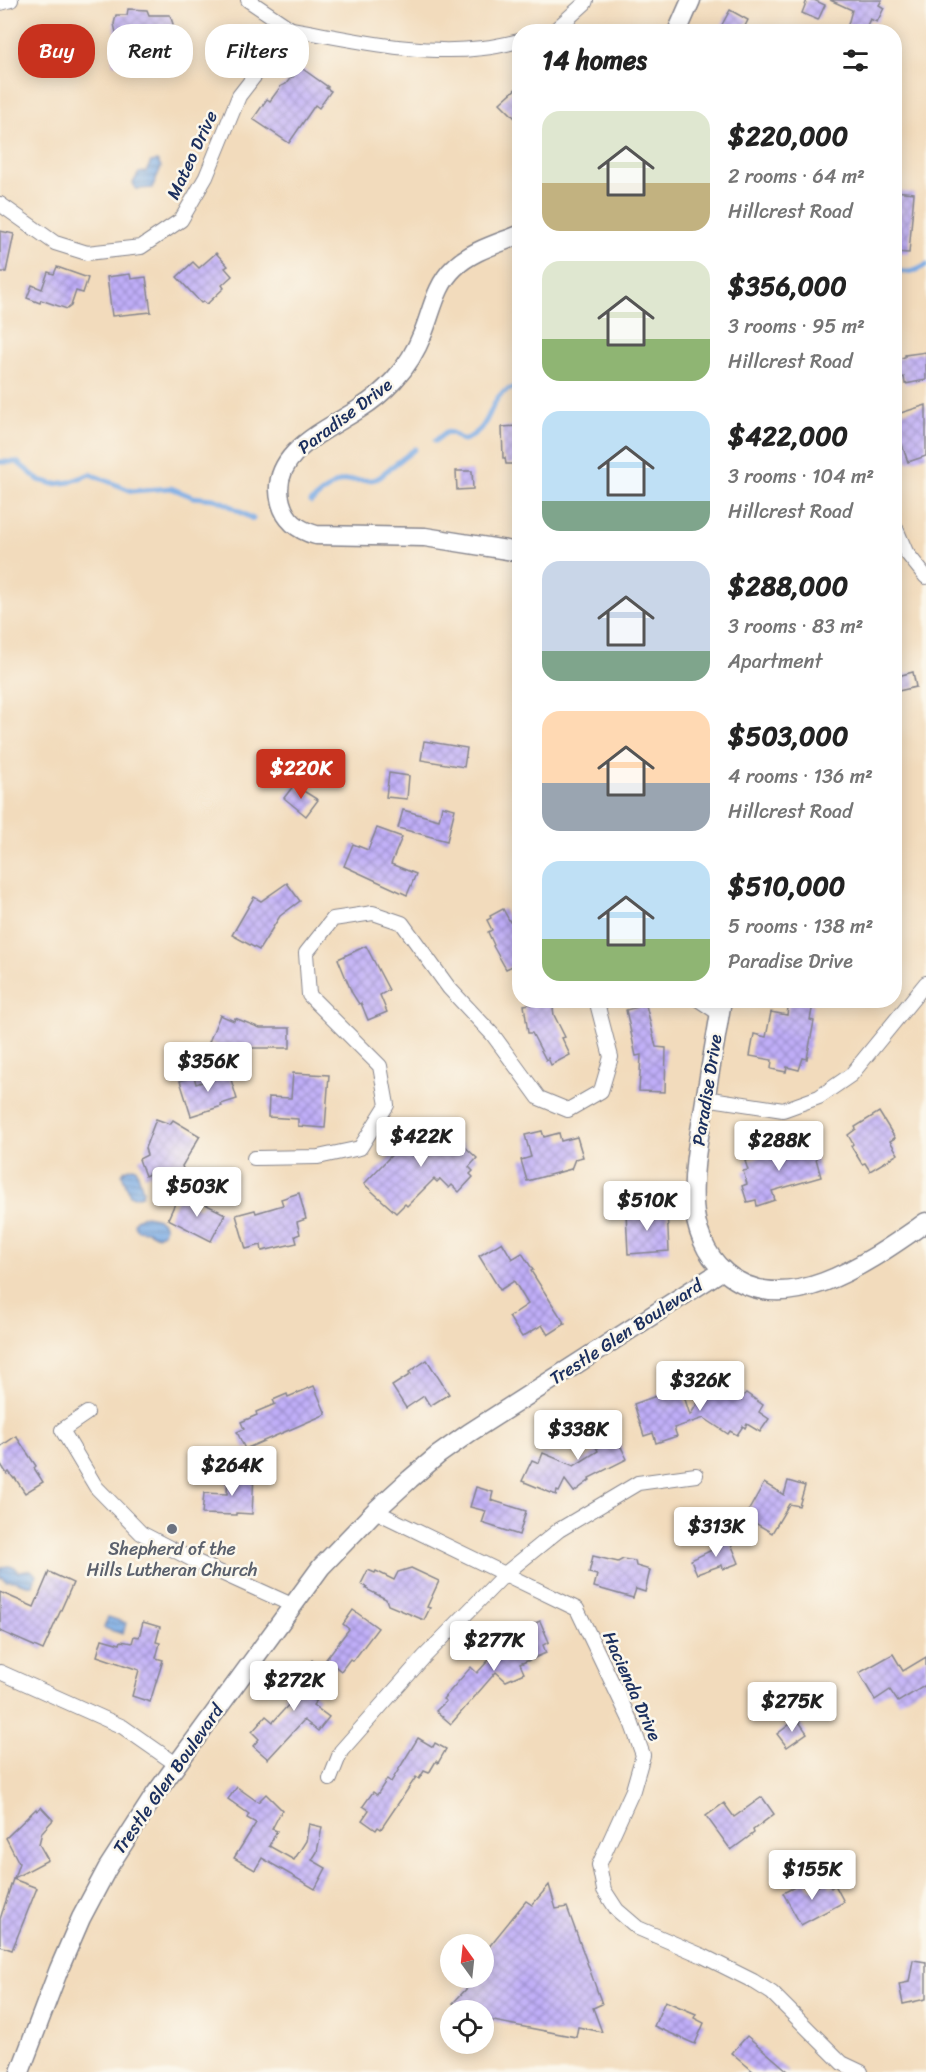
<!DOCTYPE html>
<html lang="en">
<head>
<meta charset="utf-8">
<style>
  :root { --surface:#fff; --page:#f2f2f2; --text:#222; --muted:#767676; --accent:#c8321e }
  body { margin:0; font-family:Sriracha,sans-serif; background:var(--page); color:var(--text); height:100vh; display:flex; flex-direction:column; font-size:22px; white-space:nowrap }
  * { box-sizing:border-box; margin:0 }
  p { font-size:20px; color:var(--muted) }
  .icon { flex:none; width:33px; height:33px; fill:none; stroke:currentColor; stroke-width:2; stroke-linecap:round; stroke-linejoin:round }
  .map { position:relative; flex:1; overflow:hidden }
  .details { position:absolute; left:512px; top:24px; width:390px; height:984px; display:flex; flex-direction:column; background:var(--surface); border-radius:24px; box-shadow:0 3px 15px #0003 }
  .details>* { flex:none }
  .banner { position:absolute; left:18px; top:24px; width:404px; height:54px; display:flex; gap:12px }
  .needle { width:39px; rotate:345deg }
  .fabs { position:absolute; left:440px; top:1934px; display:grid; gap:12px }
  .fabs a { display:grid; place-items:center; width:54px; height:54px; border-radius:50%; background:var(--surface); box-shadow:0 3px 15px #0003; font-size:30px }
  .price { position:absolute; translate:-50% -51px; padding:0 14px; border-radius:6px; background:#fff; color:#222; font-size:20px; line-height:39px; filter:drop-shadow(0 2px 3px #0008) }
  .price::after { content:''; position:absolute; left:50%; top:36px; width:18px; height:14px; margin-left:-9px; background:inherit; clip-path:polygon(0 0,100% 0,50% 100%) }
  .price.selected { background:var(--accent); color:#fff }
  ul { padding:0; list-style:none }
  li { display:flex; align-items:center; gap:18px; height:150px; padding:0 30px }
  li span { display:grid; place-items:center; flex:none; width:168px; height:120px; border-radius:18px; color:#555 }
  li>.icon { margin-inline-start:auto }
  span .icon { width:72px; height:72px; fill:#fffc; stroke-width:1 }
  li b { font-size:26px }
  h2 { display:flex; justify-content:space-between; align-items:center; height:72px; padding:0 30px; font-size:26px }
  .chip { padding:0 21px; border-radius:24px; background:var(--surface); box-shadow:0 3px 15px #0003; font-size:21px; line-height:54px }
  .chip.selected { background:var(--accent); color:#fff }
  .map>svg:first-child { display:block }
</style>
</head>
<body>
<div class="map">
<svg width="926" height="2072" viewBox="0 0 926 2072">
  <defs>
    <pattern id="water-rules" width="6" height="5" patternUnits="userSpaceOnUse" patternTransform="scale(1.5)"><rect width="6" height="5" fill="#79aae4"/><path d="M0 2.5h6" fill="none" stroke="#628bbc"/></pattern>
    <pattern id="building-cross-hatch" width="8" height="8" patternUnits="userSpaceOnUse" patternTransform="scale(1.5)"><rect width="8" height="8" fill="#c0aef8"/><path d="M0 0l8 8M0 8l8-8" fill="none" stroke="#9b8ecc"/></pattern>
  </defs>
  <rect width="100%" height="100%" fill="#fbf7ec"/>
  <filter id="ink" filterUnits="userSpaceOnUse"><feTurbulence type="fractalNoise" baseFrequency=".0167" numOctaves="2"/><feDisplacementMap in="SourceGraphic" scale="12" xChannelSelector="R" yChannelSelector="G"/><feConvolveMatrix kernelMatrix="1 2 1 2 8 2 1 2 1" color-interpolation-filters="sRGB"/></filter>
  <filter id="wash" filterUnits="userSpaceOnUse"><feTurbulence type="fractalNoise" baseFrequency=".008" numOctaves="4" result="noise"/><feDisplacementMap in="SourceGraphic" scale="24" xChannelSelector="R" yChannelSelector="G"/><feGaussianBlur stdDeviation="1.35" result="paint"/><feColorMatrix in="noise" values="0 0 0 0 0 0 0 0 0 0 0 0 0 0 0 0 0 1.4 0 .05"/><feComposite in="paint" operator="in"/></filter>
  <g filter="url(#wash)">
    <rect width="100%" height="100%" fill="#f2dbbc"/>
    <g fill="url(#water-rules)" stroke="#4a6ca1" stroke-width="1.5">
      <path d="M 157,161 L 161,167 L 152,188 L 136,189 L 133,183 L 139,173 L 146,172 L 151,162 Z"/>
      <path d="M 133,1167 L 136,1168 L 143,1190 L 142,1195 L 134,1197 L 130,1195 L 122,1174 L 125,1170 Z"/>
      <path d="M 142,1216 C 151,1216 160,1218 165,1226 L 163,1233 L 157,1236 L 148,1231 L 137,1230 L 134,1224 L 136,1219 Z"/>
      <path d="M 7,1566 L 15,1567 L 18,1572 L 31,1570 L 36,1575 L 33,1585 C 23,1587 16,1578 6,1581 L 3,1577 L 0,1578 L 0,1569 Z"/>
      <path d="M 108,1617 L 126,1623 L 123,1634 L 104,1628 Z"/>
    </g>
    <g fill="none" stroke-linecap="round" stroke-linejoin="round">
      <g stroke="#79aae4" stroke-width="5">
        <path d="M 894,270 C 906,274 915,272 926,265"/>
        <path d="M 435,441 L 446,432 L 452,433 L 463,441 C 471,437 477,433 482,427 C 495,410 492,390 519,387"/>
        <path d="M 0,462 L 17,462 L 39,480 L 54,484 L 70,482 L 90,474 L 132,491 L 171,488 L 193,497 L 214,499 L 223,502 L 253,519"/>
        <path d="M 311,502 C 320,495 329,486 339,482 C 354,476 375,487 385,472 L 415,449"/>
      </g>
    </g>
    <g id="blocks">
      <g fill="url(#building-cross-hatch)">
        <path d="M 807,0 L 814,0 L 825,5 L 818,20 L 802,13 Z"/>
        <path d="M 830,0 L 882,0 L 879,5 L 884,8 L 877,22 L 870,19 L 864,32 L 846,32 L 852,10 Z"/>
        <path d="M 128,9 L 147,10 L 149,15 L 170,15 L 173,24 L 170,37 L 172,55 L 171,64 L 146,64 L 142,67 L 138,64 L 113,64 L 112,55 L 113,46 L 119,46 L 114,24 L 116,15 L 127,15 Z"/>
        <path d="M 730,10 L 748,20 L 742,32 L 718,32 Z"/>
        <path d="M 300,67 L 328,87 L 326,88 L 331,91 L 319,108 L 315,105 L 289,143 L 253,119 L 267,99 L 270,101 L 281,86 L 286,84 L 292,76 L 293,77 Z"/>
        <path d="M 519,86 L 519,122 L 500,103 Z"/>
        <path d="M 894,191 L 914,193 L 909,253 L 894,252 Z"/>
        <path d="M 0,231 L 14,234 L 6,272 L 0,272 Z"/>
        <path d="M 216,253 L 228,266 L 225,268 L 232,276 L 222,285 L 224,288 L 207,304 L 203,301 L 201,303 L 177,277 L 193,262 L 199,268 Z"/>
        <path d="M 57,267 L 88,278 L 83,293 L 76,291 L 71,306 L 67,309 L 41,300 L 40,303 L 27,298 L 32,285 L 42,289 L 48,272 L 54,274 Z"/>
        <path d="M 130,274 L 131,279 L 146,277 L 151,312 L 112,316 L 107,277 Z"/>
        <path d="M 926,352 L 926,380 L 905,384 L 904,377 L 898,378 L 895,359 L 905,357 L 905,355 Z"/>
        <path d="M 926,405 L 926,456 L 908,462 L 894,422 L 894,415 Z"/>
        <path d="M 519,426 L 519,464 L 506,464 L 505,458 L 503,458 L 502,427 Z"/>
        <path d="M 456,471 L 472,471 L 473,489 L 457,490 Z"/>
        <path d="M 913,672 L 916,687 L 894,692 L 894,677 Z"/>
        <path d="M 424,741 L 467,748 L 464,767 L 421,760 Z"/>
        <path d="M 389,773 L 409,776 L 407,799 L 386,797 Z"/>
        <path d="M 294,785 L 318,800 L 306,816 L 284,798 Z"/>
        <path d="M 442,806 L 455,809 L 447,841 L 398,828 L 403,810 L 439,820 Z"/>
        <path d="M 377,828 L 402,837 L 391,864 L 416,874 L 407,895 L 344,866 L 353,844 L 368,850 Z"/>
        <path d="M 287,883 L 300,901 L 280,916 L 259,950 L 232,935 L 254,897 L 261,901 Z"/>
        <path d="M 503,909 L 510,922 L 512,920 L 519,933 L 519,963 L 506,969 L 493,946 L 494,945 L 488,932 L 492,930 L 487,920 L 491,918 L 490,916 Z"/>
        <path d="M 366,946 L 389,990 L 380,995 L 387,1012 L 368,1020 L 361,1003 L 359,1004 L 352,993 L 338,959 Z"/>
        <path d="M 789,1000 L 813,1004 L 810,1020 L 814,1021 L 807,1059 L 803,1058 L 799,1070 L 787,1067 L 786,1072 L 771,1069 L 772,1060 L 750,1056 L 754,1034 L 766,1037 L 771,1012 L 787,1015 Z"/>
        <path d="M 552,1001 L 554,1015 L 565,1037 L 562,1038 L 570,1055 L 551,1065 L 548,1058 L 546,1060 L 532,1033 L 528,1033 L 524,1005 Z"/>
        <path d="M 646,1005 L 656,1047 L 666,1048 L 665,1092 L 639,1091 L 641,1055 L 636,1056 L 626,1010 Z"/>
        <path d="M 220,1015 L 234,1021 L 235,1018 L 260,1028 L 290,1028 L 290,1048 L 225,1048 L 209,1042 Z"/>
        <path d="M 229,1073 L 237,1099 L 221,1104 L 222,1106 L 191,1116 L 180,1081 L 194,1076 L 196,1084 Z"/>
        <path d="M 293,1073 L 329,1075 L 325,1128 L 298,1126 L 298,1119 L 268,1117 L 269,1097 L 291,1098 Z"/>
        <path d="M 879,1112 L 895,1138 L 890,1141 L 898,1154 L 870,1171 L 865,1163 L 862,1164 L 851,1146 L 853,1144 L 848,1135 L 856,1129 L 855,1127 Z"/>
        <path d="M 156,1119 L 170,1124 L 173,1120 L 200,1136 L 182,1166 L 187,1179 L 158,1191 L 151,1173 L 145,1176 L 139,1159 L 147,1155 L 145,1148 Z"/>
        <path d="M 414,1122 L 434,1141 L 437,1137 L 441,1140 L 449,1132 L 477,1158 L 469,1167 L 473,1171 L 470,1174 L 473,1177 L 459,1192 L 452,1185 L 449,1188 L 440,1179 L 437,1182 L 434,1179 L 407,1206 L 405,1204 L 396,1213 L 364,1184 L 404,1142 L 399,1137 Z"/>
        <path d="M 542,1131 L 544,1137 L 559,1133 L 561,1141 L 577,1137 L 583,1157 L 575,1159 L 571,1169 L 527,1181 L 521,1160 L 531,1157 L 525,1135 Z"/>
        <path d="M 804,1139 L 808,1153 L 814,1151 L 821,1177 L 772,1191 L 775,1200 L 757,1206 L 756,1200 L 747,1202 L 742,1186 L 747,1184 L 743,1171 L 748,1170 L 745,1161 L 780,1151 L 779,1146 Z"/>
        <path d="M 299,1193 L 306,1219 L 297,1222 L 300,1234 L 295,1236 L 297,1243 L 262,1251 L 261,1245 L 246,1249 L 236,1215 L 255,1210 L 256,1213 L 283,1205 L 281,1199 Z"/>
        <path d="M 178,1197 L 200,1208 L 203,1203 L 225,1214 L 211,1241 L 168,1219 Z"/>
        <path d="M 667,1210 L 669,1251 L 628,1254 L 626,1212 Z"/>
        <path d="M 502,1242 L 512,1259 L 522,1253 L 533,1270 L 531,1271 L 565,1324 L 548,1335 L 542,1325 L 522,1337 L 509,1317 L 528,1304 L 514,1281 L 500,1290 L 479,1256 Z"/>
        <path d="M 427,1360 L 449,1394 L 430,1406 L 424,1396 L 406,1408 L 392,1386 L 411,1374 L 409,1372 Z"/>
        <path d="M 714,1378 L 743,1397 L 746,1393 L 763,1405 L 759,1412 L 769,1419 L 760,1432 L 747,1424 L 745,1428 L 743,1426 L 737,1435 L 730,1431 L 728,1434 L 704,1418 L 674,1428 L 677,1436 L 656,1443 L 653,1433 L 644,1436 L 634,1404 L 681,1387 L 690,1415 Z"/>
        <path d="M 314,1386 L 326,1414 L 245,1449 L 237,1432 L 244,1429 L 241,1422 L 257,1415 L 256,1412 L 275,1404 L 273,1400 L 287,1394 L 288,1397 Z"/>
        <path d="M 604,1413 L 627,1459 L 589,1478 L 590,1480 L 574,1492 L 565,1480 L 559,1492 L 557,1491 L 556,1495 L 522,1481 L 532,1460 L 539,1463 L 543,1453 L 574,1466 L 598,1451 L 584,1423 Z"/>
        <path d="M 16,1436 L 36,1466 L 34,1468 L 43,1482 L 25,1493 L 15,1478 L 14,1479 L 9,1472 L 7,1474 L 0,1463 L 0,1447 Z"/>
        <path d="M 228,1473 L 254,1474 L 252,1514 L 236,1513 L 236,1515 L 202,1514 L 204,1493 L 227,1494 Z"/>
        <path d="M 788,1481 L 805,1486 L 799,1506 L 789,1504 L 772,1533 L 745,1517 L 764,1483 L 784,1495 Z"/>
        <path d="M 476,1487 L 493,1492 L 491,1500 L 526,1511 L 519,1535 L 482,1523 L 486,1511 L 470,1507 Z"/>
        <path d="M 729,1539 L 739,1563 L 723,1569 L 722,1565 L 697,1574 L 691,1560 L 716,1548 L 714,1545 Z"/>
        <path d="M 593,1556 L 618,1562 L 623,1559 L 635,1561 L 636,1566 L 650,1570 L 645,1592 L 636,1589 L 633,1598 L 594,1587 L 597,1575 L 589,1573 Z"/>
        <path d="M 411,1568 L 439,1581 L 427,1607 L 430,1608 L 424,1620 L 388,1605 L 386,1599 L 366,1589 L 367,1587 L 361,1584 L 368,1570 L 375,1573 L 376,1571 L 394,1580 L 398,1572 Z"/>
        <path d="M 49,1572 L 73,1583 L 43,1650 L 0,1631 L 0,1592 L 34,1607 Z"/>
        <path d="M 353,1610 L 378,1628 L 353,1661 L 350,1659 L 341,1671 L 326,1659 L 349,1629 L 343,1624 Z"/>
        <path d="M 540,1621 L 549,1642 L 543,1645 L 546,1653 L 520,1664 L 524,1673 L 506,1681 L 496,1672 L 451,1724 L 436,1711 L 446,1701 L 443,1699 L 471,1667 L 477,1673 L 498,1650 L 501,1652 L 531,1640 L 526,1627 Z"/>
        <path d="M 143,1622 L 160,1627 L 156,1642 L 160,1643 L 156,1658 L 163,1660 L 150,1702 L 132,1696 L 139,1670 L 97,1656 L 102,1639 L 120,1644 L 121,1641 L 132,1643 L 134,1636 L 139,1637 Z"/>
        <path d="M 893,1654 L 903,1671 L 926,1657 L 926,1685 L 898,1702 L 890,1690 L 875,1700 L 859,1673 Z"/>
        <path d="M 312,1660 L 330,1674 L 314,1693 L 319,1697 L 313,1705 L 329,1717 L 318,1731 L 304,1720 L 268,1759 L 253,1746 L 259,1739 L 252,1732 L 266,1716 L 273,1722 L 291,1702 L 283,1697 Z"/>
        <path d="M 797,1719 L 807,1733 L 787,1747 L 777,1734 Z"/>
        <path d="M 418,1738 L 433,1747 L 435,1743 L 446,1749 L 438,1763 L 436,1761 L 429,1773 L 424,1771 L 419,1779 L 416,1777 L 381,1829 L 378,1827 L 376,1830 L 362,1820 L 369,1810 L 363,1806 L 373,1792 L 377,1795 L 387,1779 L 391,1782 Z"/>
        <path d="M 237,1787 L 258,1802 L 266,1794 L 282,1810 L 272,1829 L 277,1831 L 269,1846 L 294,1860 L 306,1841 L 309,1824 L 322,1827 L 317,1852 L 312,1860 L 326,1868 L 315,1889 L 262,1858 L 255,1870 L 234,1858 L 256,1823 L 247,1818 L 249,1814 L 228,1799 Z"/>
        <path d="M 762,1797 L 774,1814 L 753,1830 L 754,1833 L 731,1850 L 706,1816 L 724,1803 L 734,1817 Z"/>
        <path d="M 41,1807 L 53,1820 L 42,1832 L 39,1844 L 48,1860 L 14,1878 L 19,1863 L 6,1838 L 36,1809 L 37,1811 Z"/>
        <path d="M 13,1879 L 37,1888 L 12,1950 L 0,1946 L 0,1919 Z"/>
        <path d="M 806,1881 L 811,1890 L 827,1881 L 831,1888 L 835,1885 L 844,1902 L 801,1925 L 783,1893 Z"/>
        <path d="M 549,1885 L 556,1909 L 567,1907 L 602,2004 L 593,2008 L 602,2032 L 578,2027 L 576,2037 L 483,2019 L 483,2010 L 453,2003 L 470,1985 L 460,1977 L 483,1977 L 483,1954 L 526,1901 L 532,1905 Z"/>
        <path d="M 913,1960 L 926,1962 L 926,1999 L 903,2004 L 899,1984 L 909,1982 Z"/>
        <path d="M 665,2001 L 696,2014 L 694,2018 L 704,2023 L 695,2044 L 654,2026 Z"/>
        <path d="M 747,2036 L 789,2072 L 754,2072 L 732,2053 Z"/>
      </g>
    </g>
  </g>
  <g filter="url(#ink)">
    <use href="#blocks" fill-opacity="0" stroke="#86858d" stroke-width="1.5"/>
    <g fill="none" stroke-linecap="round" stroke-linejoin="round">
      <defs>
        <g id="minor">
          <path d="M 0,3 L 11,0"/>
          <path d="M 291,29 C 354,40 419,56 483,48 C 495,47 507,44 519,41"/>
          <path d="M 553,32 L 585,3 L 586,0"/>
          <path d="M 0,204 L 55,243 L 87,253 L 141,247 L 181,220 L 206,177 L 239,96 L 291,29 L 248,0"/>
          <path d="M 894,524 L 906,552 L 926,577"/>
          <path d="M 699,1000 L 720,1014"/>
          <path d="M 705,1098 L 783,1110 L 819,1097 L 851,1075 L 926,983"/>
          <path d="M 254,1158 L 318,1157 L 360,1148 L 387,1105 L 380,1066 L 309,995 L 306,953 L 333,919 L 373,913 L 402,923 L 449,988 L 493,1035 L 539,1098 L 568,1110 L 601,1091 L 611,1057 L 598,1007 L 603,1000"/>
          <path d="M 87,1413 L 62,1430 L 96,1487 L 141,1533 L 195,1561 L 292,1605"/>
          <path d="M 375,1511 L 577,1609 L 631,1722 L 643,1755 L 633,1790 L 599,1865 L 604,1890 L 617,1910 L 638,1928 L 703,1956 L 753,1981 L 772,1993 L 842,2063 L 861,2072"/>
          <path d="M 0,1672 L 123,1727 L 176,1764"/>
          <path d="M 330,1779 L 341,1751 L 424,1657 L 506,1573 L 559,1530 L 638,1483 L 696,1475"/>
        </g>
        <g id="tertiary">
          <path d="M 677,32 L 691,0"/>
          <path d="M 519,235 C 497,244 471,251 454,268 C 436,285 432,311 423,333 C 416,351 407,366 394,380 C 384,391 372,401 359,409 C 327,430 267,454 281,503 C 286,521 298,530 316,535 L 425,537 L 519,552"/>
          <path d="M 722,1000 C 716,1038 709,1075 703,1113 C 698,1142 692,1173 694,1203 C 695,1228 705,1255 725,1272 C 786,1324 874,1258 926,1222"/>
          <path d="M 20,2072 L 59,1969 L 81,1918 L 107,1869 L 156,1793 L 321,1567 L 375,1511 L 410,1479 L 438,1455 L 469,1433 L 723,1270"/>
        </g>
      </defs>
      <use href="#minor" stroke="#86858d" stroke-width="16"/>
      <use href="#tertiary" stroke="#86858d" stroke-width="21"/>
      <use href="#minor" stroke="#fff" stroke-width="14"/>
      <use href="#tertiary" stroke="#fff" stroke-width="18"/>
    </g>
  </g>
  <circle fill="#6b7280" stroke="#fbf7ec" stroke-width="2" cx="172" cy="1529" r="6"/>
  <g text-anchor="middle" stroke-width="5" stroke-linejoin="round" paint-order="stroke">
    <g font-size="18" fill="#1b2f5e" stroke="#fbf7ec">
      <text transform="translate(192 155) rotate(-65)" y="6">Mateo Drive</text>
      <text transform="translate(345 416) rotate(-37)" y="6">Paradise Drive</text>
      <text transform="translate(707 1090) rotate(-81)" y="6">Paradise Drive</text>
      <text transform="translate(626 1332) rotate(-33)" y="6">Trestle Glen Boulevard</text>
      <text transform="translate(632 1686) rotate(66)" y="6">Hacienda Drive</text>
      <text transform="translate(168 1779) rotate(-55)" y="6">Trestle Glen Boulevard</text>
    </g>
    <g font-size="18" fill="#5b616d" stroke="#fbf7ec">
      <text x="172" y="1555">Shepherd of the<tspan x="172" dy="21">Hills Lutheran Church</tspan></text>
    </g>
  </g>
</svg>
<div class="fabs">
<a><svg class="needle" viewBox="-14 -14 28 28"><path d="M0-13l5 13h-10z" fill="#e53935"/><path d="M0 13l5-13h-10z" fill="#767676"/></svg></a>
<a><svg class="icon" aria-label="locate" viewBox="0 0 24 24"><circle cx="12" cy="12" r="6"/><path d="M12 2v4M12 18v4M2 12h4M18 12h4"/></svg></a>
</div>
<b class="price selected" style="left:301px;top:800px">$220K</b>
<b class="price" style="left:208px;top:1093px">$356K</b>
<b class="price" style="left:421px;top:1168px">$422K</b>
<b class="price" style="left:779px;top:1172px">$288K</b>
<b class="price" style="left:197px;top:1218px">$503K</b>
<b class="price" style="left:647px;top:1232px">$510K</b>
<b class="price" style="left:700px;top:1412px">$326K</b>
<b class="price" style="left:578px;top:1461px">$338K</b>
<b class="price" style="left:232px;top:1497px">$264K</b>
<b class="price" style="left:716px;top:1558px">$313K</b>
<b class="price" style="left:494px;top:1672px">$277K</b>
<b class="price" style="left:294px;top:1712px">$272K</b>
<b class="price" style="left:792px;top:1733px">$275K</b>
<b class="price" style="left:812px;top:1901px">$155K</b>
<div class="banner">
<a class="chip selected">Buy</a>
<a class="chip">Rent</a>
<a class="chip">Filters</a>
</div>
<section class="details">
<h2>14 homes<svg class="icon" aria-label="filters" viewBox="0 0 24 24"><path d="M4 7h16M4 17h16"/><circle cx="9" cy="7" r="2"/><circle cx="15" cy="17" r="2"/></svg></h2>
<ul>
<li><span style="background:linear-gradient(#dfe7d0 60%,#c2b280 0)"><svg class="icon" aria-label="home" viewBox="0 0 24 24"><path d="M3 11l9-7 9 7M6 9v11h12V9"/></svg></span><div><b>$220,000</b><p>2 rooms · 64 m²</p><p>Hillcrest Road</p></div></li>
<li><span style="background:linear-gradient(#dfe7d0 65%,#8fb573 0)"><svg class="icon" aria-label="home" viewBox="0 0 24 24"><path d="M3 11l9-7 9 7M6 9v11h12V9"/></svg></span><div><b>$356,000</b><p>3 rooms · 95 m²</p><p>Hillcrest Road</p></div></li>
<li><span style="background:linear-gradient(#bfe0f5 75%,#7fa58c 0)"><svg class="icon" aria-label="home" viewBox="0 0 24 24"><path d="M3 11l9-7 9 7M6 9v11h12V9"/></svg></span><div><b>$422,000</b><p>3 rooms · 104 m²</p><p>Hillcrest Road</p></div></li>
<li><span style="background:linear-gradient(#c9d6e8 75%,#7fa58c 0)"><svg class="icon" aria-label="home" viewBox="0 0 24 24"><path d="M3 11l9-7 9 7M6 9v11h12V9"/></svg></span><div><b>$288,000</b><p>3 rooms · 83 m²</p><p>Apartment</p></div></li>
<li><span style="background:linear-gradient(#ffd9b3 60%,#9aa5b1 0)"><svg class="icon" aria-label="home" viewBox="0 0 24 24"><path d="M3 11l9-7 9 7M6 9v11h12V9"/></svg></span><div><b>$503,000</b><p>4 rooms · 136 m²</p><p>Hillcrest Road</p></div></li>
<li><span style="background:linear-gradient(#bfe0f5 65%,#8fb573 0)"><svg class="icon" aria-label="home" viewBox="0 0 24 24"><path d="M3 11l9-7 9 7M6 9v11h12V9"/></svg></span><div><b>$510,000</b><p>5 rooms · 138 m²</p><p>Paradise Drive</p></div></li>
</ul>
</section>
</div>
</body>
</html>
